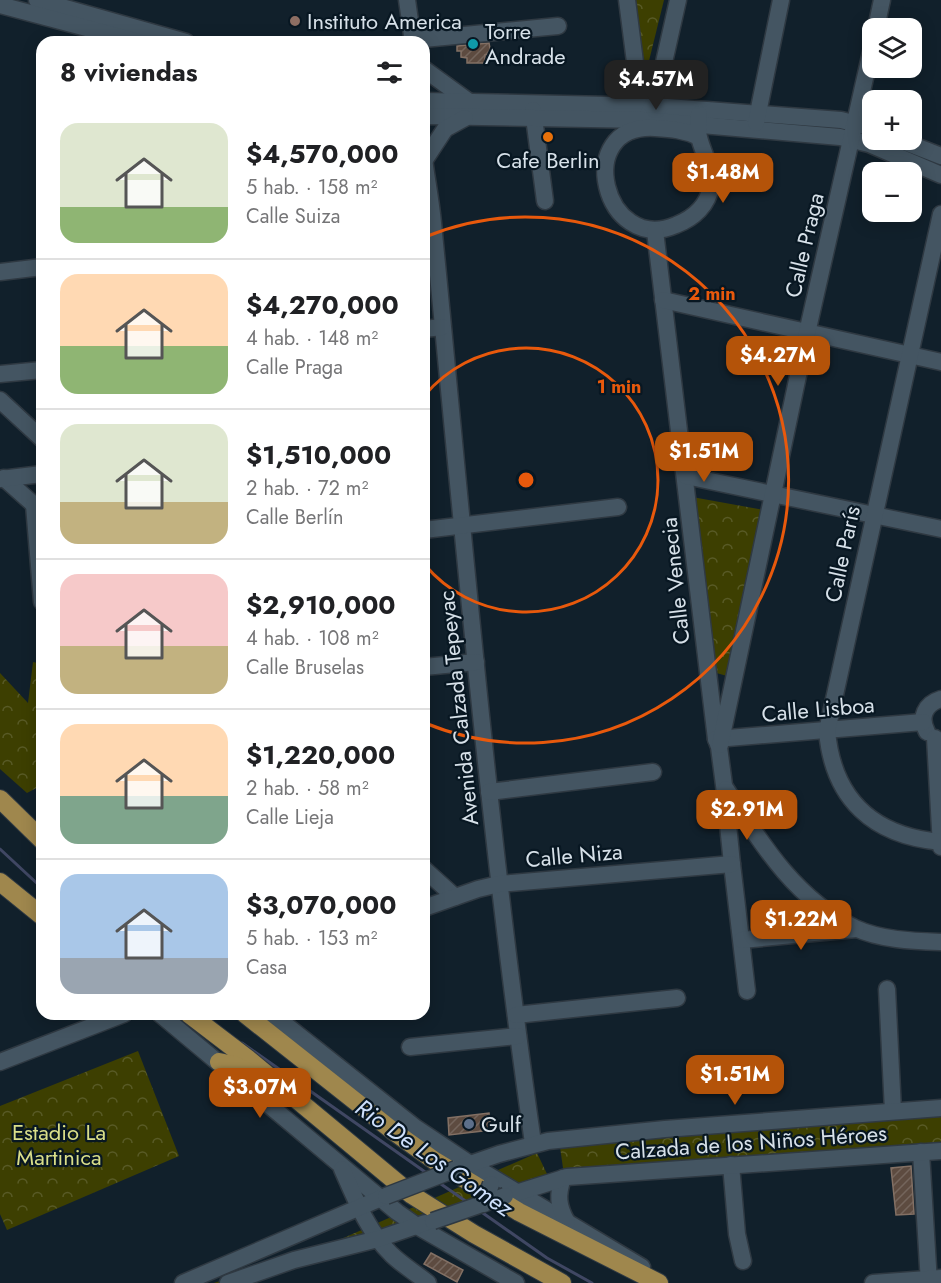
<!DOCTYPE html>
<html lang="es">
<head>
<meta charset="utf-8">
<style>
  :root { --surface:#fff; --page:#f6f6f6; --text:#202124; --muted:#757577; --line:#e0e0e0; --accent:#b45309 }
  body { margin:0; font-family:Jost,sans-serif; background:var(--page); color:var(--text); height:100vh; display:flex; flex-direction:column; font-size:22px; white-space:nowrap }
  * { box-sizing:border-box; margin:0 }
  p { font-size:20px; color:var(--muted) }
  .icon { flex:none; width:33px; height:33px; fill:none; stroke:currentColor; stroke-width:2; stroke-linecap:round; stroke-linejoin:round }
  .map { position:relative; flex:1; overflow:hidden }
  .details { position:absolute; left:36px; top:36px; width:394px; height:984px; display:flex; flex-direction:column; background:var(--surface); border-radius:18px; box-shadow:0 3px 15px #0003 }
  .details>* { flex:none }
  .fabs { position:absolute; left:862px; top:18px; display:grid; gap:12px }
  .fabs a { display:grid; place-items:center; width:60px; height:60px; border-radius:12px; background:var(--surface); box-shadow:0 3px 15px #0003; font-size:30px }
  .price { position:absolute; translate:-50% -51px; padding:0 14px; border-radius:12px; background:var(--accent); color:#fff; font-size:20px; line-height:39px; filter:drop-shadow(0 2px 3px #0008) }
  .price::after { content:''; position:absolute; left:50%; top:36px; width:18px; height:14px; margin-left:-9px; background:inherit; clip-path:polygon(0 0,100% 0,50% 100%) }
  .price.selected { background:#222; color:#fff }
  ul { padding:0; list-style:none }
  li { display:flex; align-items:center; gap:18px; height:150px; padding:0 24px }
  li+li { border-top:2px solid var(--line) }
  li span { display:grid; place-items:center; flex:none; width:168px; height:120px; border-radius:18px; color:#555 }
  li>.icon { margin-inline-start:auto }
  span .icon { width:72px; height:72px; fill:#fffc; stroke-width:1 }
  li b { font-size:26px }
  h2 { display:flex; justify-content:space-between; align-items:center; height:72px; padding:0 24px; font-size:26px }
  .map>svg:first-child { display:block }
</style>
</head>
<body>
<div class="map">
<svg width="941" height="1283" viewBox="0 0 941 1283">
  <defs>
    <pattern id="park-crowns" width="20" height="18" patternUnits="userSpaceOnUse" patternTransform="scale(1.5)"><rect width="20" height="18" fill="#3d3f01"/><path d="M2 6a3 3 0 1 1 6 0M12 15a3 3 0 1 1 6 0" fill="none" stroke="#585a26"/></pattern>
    <pattern id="building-hatch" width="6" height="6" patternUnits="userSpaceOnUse" patternTransform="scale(1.5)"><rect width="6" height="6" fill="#5d4b40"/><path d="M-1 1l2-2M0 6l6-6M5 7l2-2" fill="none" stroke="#74655c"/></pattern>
  </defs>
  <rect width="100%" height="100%" fill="#11202b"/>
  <g fill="url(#park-crowns)">
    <path d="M 635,0 L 664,0 L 644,81 Z"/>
    <path d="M 692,497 L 764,510 L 727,676 L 713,672 Z"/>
    <path d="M 33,662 L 42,664 L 42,785 L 27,793 L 0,769 L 0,673 L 28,703 Z"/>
    <path d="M 138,1051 L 179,1156 L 7,1230 L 0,1214 L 0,1106 Z"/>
    <path d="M 941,1115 L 941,1147 L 564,1175 L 560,1147 Z"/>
    <path d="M 537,1153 L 548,1176 L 245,1283 L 214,1283 L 332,1243 Z"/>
  </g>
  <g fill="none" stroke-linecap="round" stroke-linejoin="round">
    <g stroke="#404763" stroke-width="3">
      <path d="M 0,849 L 42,888"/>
      <path d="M 242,1043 L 428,1174"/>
      <path d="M 438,1182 L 467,1202"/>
      <path d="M 480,1211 L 547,1258 L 592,1283"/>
    </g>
  </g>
  <g fill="url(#building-hatch)" stroke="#837064" stroke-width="1.5">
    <path d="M 489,43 L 491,54 L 485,55 L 485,63 L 467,63 L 467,58 L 461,57 L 461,51 L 457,51 L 457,46 Z"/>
    <path d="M 489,1113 L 491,1130 L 449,1135 L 448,1118 Z"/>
    <path d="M 911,1166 L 914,1214 L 896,1215 L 891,1168 Z"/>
    <path d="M 431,1253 L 463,1270 L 457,1282 L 424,1264 Z"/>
  </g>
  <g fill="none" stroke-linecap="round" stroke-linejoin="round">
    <defs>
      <g id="minor">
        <path d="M 37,0 L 186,42"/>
        <path d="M 407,0 L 413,42"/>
        <path d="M 627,0 L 639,93 L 638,105 L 634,116"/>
        <path d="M 0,5 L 139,42"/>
        <path d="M 876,28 L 882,0"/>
        <path d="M 413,40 L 558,26"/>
        <path d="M 424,69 L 468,101"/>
        <path d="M 424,101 L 654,106 L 841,120 L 873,128"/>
        <path d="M 533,110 L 545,201"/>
        <path d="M 648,115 L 656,98 L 678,0"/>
        <path d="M 424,116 L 644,120 L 840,137 L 869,144 L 941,175"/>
        <path d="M 756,123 L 781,0"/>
        <path d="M 699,137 C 685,130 671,129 655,128 C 571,123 604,256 676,225 C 694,218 708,205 711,186 C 713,168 703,154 699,137 C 697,130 698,122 699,114"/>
        <path d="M 900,140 L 941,156"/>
        <path d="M 424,159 C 427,181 431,202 433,223 C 463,530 489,838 533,1143"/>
        <path d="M 424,161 L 445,129 L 465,118"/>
        <path d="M 655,231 L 716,739 L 719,747 L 724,785 L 732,864 L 747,991"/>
        <path d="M 0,272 L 42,267"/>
        <path d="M 663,300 L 941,362"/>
        <path d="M 424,329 L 442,327"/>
        <path d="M 0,374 L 42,370"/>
        <path d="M 0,400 L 42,439"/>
        <path d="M 686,476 L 941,529"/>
        <path d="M 4,478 L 41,511"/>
        <path d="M 0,479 L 42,474"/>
        <path d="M 34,505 L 42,602"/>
        <path d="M 424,530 L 618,507"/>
        <path d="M 424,667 L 476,662"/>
        <path d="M 927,732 C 919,717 925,704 941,699"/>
        <path d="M 935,738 L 941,847"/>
        <path d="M 716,739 L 923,722"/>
        <path d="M 720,745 L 807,333 L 873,43"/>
        <path d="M 726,789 C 761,843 795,899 855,928 C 881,940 913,941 941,942"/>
        <path d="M 489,792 L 653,772"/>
        <path d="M 941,842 C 873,836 833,799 827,731 L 941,214"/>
        <path d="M 424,869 L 455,897"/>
        <path d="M 424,908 L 478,889 L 499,884 L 732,864"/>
        <path d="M 742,940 L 856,929"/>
        <path d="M 887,989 L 893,1111"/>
        <path d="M 160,1014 L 397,1212 L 417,1226 L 516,1283"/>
        <path d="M 272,1014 L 416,1128 L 470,1164 L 642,1267"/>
        <path d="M 516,1015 L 677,998"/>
        <path d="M 410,1047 L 518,1036"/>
        <path d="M 0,1062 L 124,1014"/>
        <path d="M 921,1152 L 929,1283"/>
        <path d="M 731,1165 L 737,1234 L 743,1261"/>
        <path d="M 342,1169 C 355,1198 368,1232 391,1254 C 402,1265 416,1273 428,1283"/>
        <path d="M 456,1169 L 499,1154 L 548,1141 L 665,1129 L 941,1108"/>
        <path d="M 563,1178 C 557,1195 558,1206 567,1222"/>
        <path d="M 513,1194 L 567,1177 L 941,1151"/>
        <path d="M 183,1283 L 386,1196"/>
        <path d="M 228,1283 L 294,1260 L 378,1239 L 425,1223"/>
        <path d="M 873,1283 L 941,1278"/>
      </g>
      <g id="major">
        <path d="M 0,799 L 42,840"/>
        <path d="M 0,882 L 42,916"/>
        <path d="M 189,1014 L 248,1059 L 412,1195 L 474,1234 L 562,1283"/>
        <path d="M 245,1014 L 393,1131 L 435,1161 L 519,1212 L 659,1283"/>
        <path d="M 219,1062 L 237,1066 L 256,1077"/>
      </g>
    </defs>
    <use href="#minor" stroke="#2f3942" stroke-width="19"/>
    <use href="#major" stroke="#2f3942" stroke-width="20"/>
    <use href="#minor" stroke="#445562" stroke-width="16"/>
    <use href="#major" stroke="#9f874d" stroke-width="18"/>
    <defs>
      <g id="minor-bridge">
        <path d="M 386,1196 L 456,1169"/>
        <path d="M 484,1204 L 491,1184"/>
        <path d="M 433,1221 L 505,1196"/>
      </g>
    </defs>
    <use href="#minor-bridge" stroke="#2f3942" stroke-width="19" stroke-linecap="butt"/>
    <use href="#minor-bridge" stroke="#445562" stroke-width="16"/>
  </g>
  <g fill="none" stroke="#e8590c" stroke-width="3">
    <path d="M425 395A132 132 0 1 1 425 565"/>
    <path d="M425 237A263 263 0 1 1 425 723"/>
  </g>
  <circle fill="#8d6e63" stroke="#081722" stroke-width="2" cx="295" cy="21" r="6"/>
  <circle fill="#0f9aa8" stroke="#081722" stroke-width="2" cx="473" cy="44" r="6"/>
  <circle fill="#e8710a" stroke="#081722" stroke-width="2" cx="548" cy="137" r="6"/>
  <circle fill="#5c6f8a" stroke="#081722" stroke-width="2" cx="469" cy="1124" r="6"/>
  <g text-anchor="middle" stroke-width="4.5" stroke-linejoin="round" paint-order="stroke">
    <g font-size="22" fill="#d7e1e9" stroke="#081722" text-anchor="start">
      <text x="307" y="29">Instituto America</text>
      <text x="485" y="39">Torre<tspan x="485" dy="25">Andrade</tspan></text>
      <text x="548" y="168" text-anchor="middle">Cafe Berlin</text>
      <text x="481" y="1132">Gulf</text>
    </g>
    <g font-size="22" fill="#d7e1e9" stroke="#081722">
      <text transform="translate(804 245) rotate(-77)" y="8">Calle Praga</text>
      <text transform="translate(842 554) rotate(-78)" y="8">Calle París</text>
      <text transform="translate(675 581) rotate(-96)" y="8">Calle Venecia</text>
      <text transform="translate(458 708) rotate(-96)" y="8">Avenida Calzada Tepeyac</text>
      <text transform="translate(818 709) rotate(-5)" y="8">Calle Lisboa</text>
      <text transform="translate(574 855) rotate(-5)" y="8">Calle Niza</text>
      <text transform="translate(751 1142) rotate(-4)" y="8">Calzada de los Niños Héroes</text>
    </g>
    <g font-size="22" fill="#dadf89" stroke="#081722">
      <text x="59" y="1140">Estadio La<tspan x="59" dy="25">Martinica</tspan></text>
    </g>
    <g font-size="24" font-style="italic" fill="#cee0fc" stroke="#081722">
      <text transform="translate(434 1158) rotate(35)" y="8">Rio De Los Gomez</text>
    </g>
  </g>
  <circle cx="526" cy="480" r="9" fill="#e8590c" stroke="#081722" stroke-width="3"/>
  <g font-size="18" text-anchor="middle" font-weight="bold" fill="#e8590c" stroke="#081722" stroke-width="4.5" stroke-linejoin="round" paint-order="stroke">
    <text x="712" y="300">2 min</text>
    <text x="619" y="393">1 min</text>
  </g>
</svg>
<div class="fabs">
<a><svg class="icon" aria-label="layers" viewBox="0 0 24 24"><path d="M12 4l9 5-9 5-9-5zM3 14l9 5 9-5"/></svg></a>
<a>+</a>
<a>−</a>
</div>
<b class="price selected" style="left:656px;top:111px">$4.57M</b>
<b class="price" style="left:723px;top:204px">$1.48M</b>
<b class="price" style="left:778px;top:387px">$4.27M</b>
<b class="price" style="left:704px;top:483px">$1.51M</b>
<b class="price" style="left:747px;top:841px">$2.91M</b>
<b class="price" style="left:801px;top:951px">$1.22M</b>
<b class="price" style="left:735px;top:1106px">$1.51M</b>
<b class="price" style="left:260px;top:1119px">$3.07M</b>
<section class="details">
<h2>8 viviendas<svg class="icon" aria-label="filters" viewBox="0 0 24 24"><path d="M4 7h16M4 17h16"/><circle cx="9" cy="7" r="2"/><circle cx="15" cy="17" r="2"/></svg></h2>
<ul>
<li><span style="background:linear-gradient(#dfe7d0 70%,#8fb573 0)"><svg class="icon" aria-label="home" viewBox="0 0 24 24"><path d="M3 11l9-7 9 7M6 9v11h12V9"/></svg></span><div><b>$4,570,000</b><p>5 hab. · 158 m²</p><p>Calle Suiza</p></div></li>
<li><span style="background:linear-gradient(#ffd9b3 60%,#8fb573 0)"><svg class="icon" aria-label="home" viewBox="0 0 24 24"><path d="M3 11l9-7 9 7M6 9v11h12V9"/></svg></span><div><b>$4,270,000</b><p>4 hab. · 148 m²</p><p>Calle Praga</p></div></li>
<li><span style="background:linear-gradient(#dfe7d0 65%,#c2b280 0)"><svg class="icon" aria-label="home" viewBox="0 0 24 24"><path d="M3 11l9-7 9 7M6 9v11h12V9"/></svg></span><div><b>$1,510,000</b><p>2 hab. · 72 m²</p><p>Calle Berlín</p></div></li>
<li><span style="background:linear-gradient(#f6c9c9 60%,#c2b280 0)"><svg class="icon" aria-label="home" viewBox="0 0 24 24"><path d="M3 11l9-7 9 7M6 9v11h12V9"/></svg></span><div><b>$2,910,000</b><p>4 hab. · 108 m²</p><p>Calle Bruselas</p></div></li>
<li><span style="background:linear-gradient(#ffd9b3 60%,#7fa58c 0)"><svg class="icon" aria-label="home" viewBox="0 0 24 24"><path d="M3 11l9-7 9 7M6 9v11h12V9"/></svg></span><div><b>$1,220,000</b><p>2 hab. · 58 m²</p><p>Calle Lieja</p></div></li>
<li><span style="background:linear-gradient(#a9c7e8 70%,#9aa5b1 0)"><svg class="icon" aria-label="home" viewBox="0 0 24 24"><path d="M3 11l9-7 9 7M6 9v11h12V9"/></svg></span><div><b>$3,070,000</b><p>5 hab. · 153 m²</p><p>Casa</p></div></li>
</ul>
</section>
</div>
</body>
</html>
